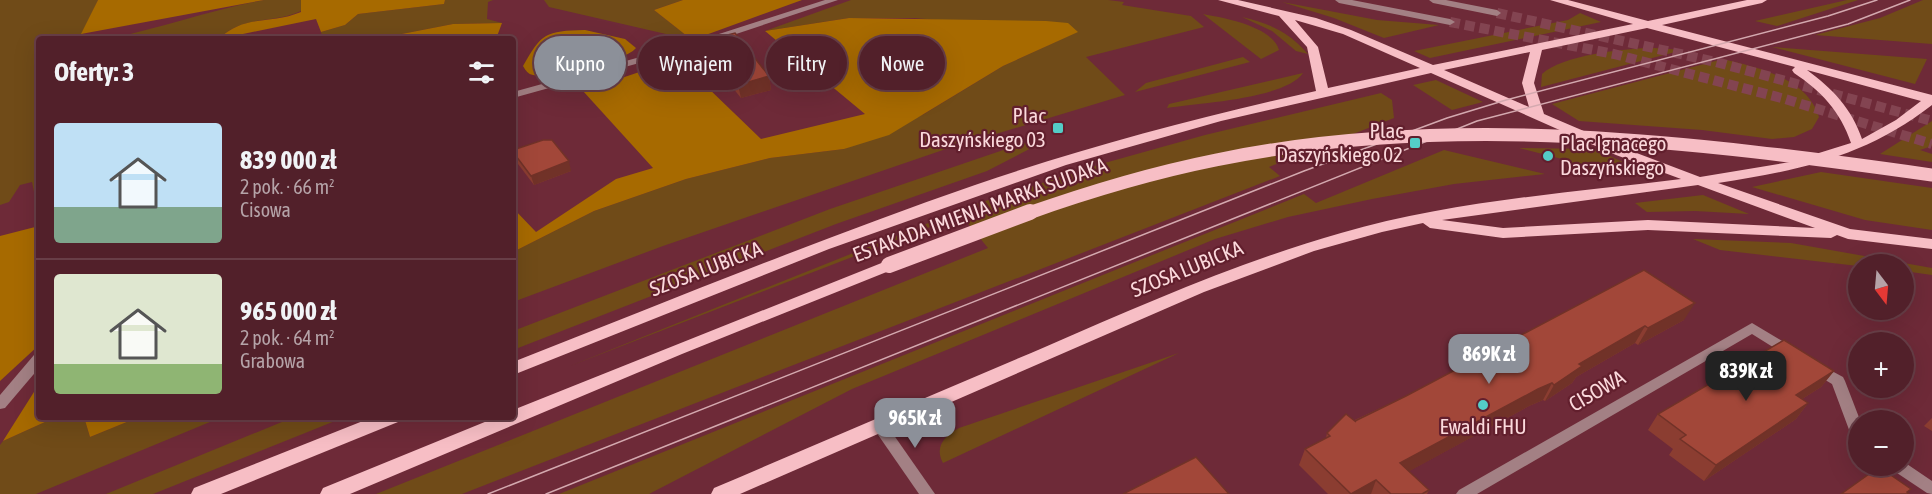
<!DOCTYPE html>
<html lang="pl">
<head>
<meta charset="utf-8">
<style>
  :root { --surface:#52202a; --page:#582832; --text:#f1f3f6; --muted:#b5a3a8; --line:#683e47; --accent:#8c9099 }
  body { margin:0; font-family:"Asap Condensed",sans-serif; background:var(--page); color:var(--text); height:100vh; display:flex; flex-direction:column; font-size:22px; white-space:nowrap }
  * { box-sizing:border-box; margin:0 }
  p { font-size:20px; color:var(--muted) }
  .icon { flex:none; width:33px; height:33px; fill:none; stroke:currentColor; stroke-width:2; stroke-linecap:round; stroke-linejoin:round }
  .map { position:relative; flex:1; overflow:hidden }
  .sheet { position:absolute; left:36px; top:36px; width:480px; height:384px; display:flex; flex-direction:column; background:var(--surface); border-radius:6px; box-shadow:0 6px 24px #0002,0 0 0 2px var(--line) }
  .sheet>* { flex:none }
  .hud { position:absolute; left:534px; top:36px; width:570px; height:54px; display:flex; gap:12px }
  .needle { width:39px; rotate:164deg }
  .controls { position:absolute; left:1848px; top:254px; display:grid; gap:12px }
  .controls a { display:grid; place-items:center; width:66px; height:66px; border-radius:50%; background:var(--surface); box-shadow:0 6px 24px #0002,0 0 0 2px var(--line); font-size:30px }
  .price { position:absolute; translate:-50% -51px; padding:0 14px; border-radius:12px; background:var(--accent); color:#fff; font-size:20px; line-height:39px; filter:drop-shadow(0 2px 3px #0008) }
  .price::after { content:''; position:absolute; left:50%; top:36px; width:18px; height:14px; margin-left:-9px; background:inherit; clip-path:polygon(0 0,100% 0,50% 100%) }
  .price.current { background:#222; color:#fff }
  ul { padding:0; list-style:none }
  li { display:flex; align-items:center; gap:18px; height:150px; padding:0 18px }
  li+li { border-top:2px solid var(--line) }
  li span { display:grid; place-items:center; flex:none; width:168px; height:120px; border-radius:6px; color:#555 }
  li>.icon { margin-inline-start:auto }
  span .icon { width:72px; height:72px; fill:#fffc; stroke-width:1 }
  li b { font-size:26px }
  h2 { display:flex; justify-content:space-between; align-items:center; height:72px; padding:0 18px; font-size:26px }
  .pill { padding:0 21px; border-radius:27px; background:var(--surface); box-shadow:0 6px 24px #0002,0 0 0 2px var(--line); font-size:21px; line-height:54px }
  .pill.current { background:var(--accent); color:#fff }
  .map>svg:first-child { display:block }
</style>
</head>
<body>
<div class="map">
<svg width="1932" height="494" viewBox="0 0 1932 494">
  <rect width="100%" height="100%" fill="#6e2a38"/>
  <g fill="#704b18">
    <path d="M 0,0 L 98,0 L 81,38 L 106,39 L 39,39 L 39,203 L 36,202 L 32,182 L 20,185 L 9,202 L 0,205 Z"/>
    <path d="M 264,0 L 301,0 L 301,11 C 270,25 244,14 219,39 L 109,39 C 161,28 211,10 264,0 Z"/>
    <path d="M 445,0 L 493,0 L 488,2 L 487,19 L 502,23 L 453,24 L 376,39 L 323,39 L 321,32 L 345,25 L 358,14 L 444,4 Z"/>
    <path d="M 544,0 L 683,0 L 654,10 L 692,40 L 549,7 Z"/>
    <path d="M 851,0 L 1108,0 L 1124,2 L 1122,5 L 1191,16 L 1204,27 L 1086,57 L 1125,95 L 943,150 L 663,246 L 513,302 L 513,252 L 594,211 L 686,179 L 770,158 L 844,149 L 924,114 L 1003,66 L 1077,32 L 914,18 L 849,18 L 765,31 Z"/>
    <path d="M 1847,0 L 1858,0 L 1777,26 L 1755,21 Z"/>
    <path d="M 1923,0 L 1932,0 L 1932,44 L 1815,35 L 1880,18 Z"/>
    <path d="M 1282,2 L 1377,20 L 1439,25 L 1384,38 L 1334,18 Z"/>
    <path d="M 1580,13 L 1601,22 L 1430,58 L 1414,51 L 1568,20 Z"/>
    <path d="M 1203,14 C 1224,18 1272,26 1279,50 L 1261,59 Z"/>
    <path d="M 1242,17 C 1269,23 1289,32 1308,54 L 1296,51 L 1272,31 Z"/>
    <path d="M 1772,47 L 1927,59 L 1915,84 Z"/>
    <path d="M 1654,48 L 1683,50 L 1541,87 L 1542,74 C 1562,55 1626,48 1654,48 Z"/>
    <path d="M 1243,57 L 1250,62 L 1135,92 L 1146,83 Z"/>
    <path d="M 1723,59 C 1759,68 1807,78 1819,117 L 1812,129 L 1794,137 L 1772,139 L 1702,130 L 1579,121 L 1552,104 Z"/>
    <path d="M 1303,73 C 1285,99 1199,103 1167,108 L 1169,104 Z"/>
    <path d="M 1436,80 L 1483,102 L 1452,110 L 1413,85 Z"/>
    <path d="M 1381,93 L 1392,100 L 1394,118 L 1269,167 L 1280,176 L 462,494 L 376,494 L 988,248 L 961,215 L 570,366 L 976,204 L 1101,164 L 1205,135 Z"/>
    <path d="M 1932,121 L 1932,146 L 1920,150 L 1932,154 L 1932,162 L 1880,154 Z"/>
    <path d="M 1024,143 L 1037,145 L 987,171 L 836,224 L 513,350 L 513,331 L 830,209 Z"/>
    <path d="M 1519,148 L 1595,149 L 1627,164 L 1583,171 L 1562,159 Z"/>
    <path d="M 1444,150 L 1545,174 L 1454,184 L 1372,199 L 1288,217 L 1215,239 L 852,389 L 649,494 L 559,494 L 1304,194 L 1316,203 Z"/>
    <path d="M 1821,172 L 1932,188 L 1932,230 L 1865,220 L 1752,187 Z"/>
    <path d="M 1703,195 L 1749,214 L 1695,211 L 1647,212 L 1635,203 Z"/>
    <path d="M 1693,239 L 1791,243 L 1932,268 L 1932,275 L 1904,271 L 1904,264 L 1858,266 L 1720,250 Z"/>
    <path d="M 1179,353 L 943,463 C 934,446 945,436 959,428 Z"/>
    <path d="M 56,417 L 84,417 L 90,437 L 139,417 L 222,417 L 36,494 L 0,494 L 0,445 L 3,441 Z"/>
    <path d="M 294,417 L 345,417 L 153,494 L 106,494 Z"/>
  </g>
  <g fill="#a76a00">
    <path d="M 98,0 L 264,0 L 81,34 Z"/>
    <path d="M 301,0 L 445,0 L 444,4 L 358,14 L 345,25 L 321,32 L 316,19 L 219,39 C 244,14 270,25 301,12 Z"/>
    <path d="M 683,0 L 802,0 L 692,40 L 654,10 Z"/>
    <path d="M 849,18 L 1046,21 L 1068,23 L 1078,32 L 1003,66 L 889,135 L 844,149 L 770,158 L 686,179 L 594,211 L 513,252 L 513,208 L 536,232 L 616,179 L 653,168 L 583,91 L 678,59 L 761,139 L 865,114 L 765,31 Z"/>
    <path d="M 502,23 L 496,39 L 376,39 L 453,24 Z"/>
    <path d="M 585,30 L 625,39 L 636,48 C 626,61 551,79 533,75 C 528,74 526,71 523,66 C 542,33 545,31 585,30 Z"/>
    <path d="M 39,226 L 39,345 L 0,381 L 0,236 Z"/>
    <path d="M 39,384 L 39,417 L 56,417 L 3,441 Z"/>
    <path d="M 84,417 L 139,417 L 90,437 Z"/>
  </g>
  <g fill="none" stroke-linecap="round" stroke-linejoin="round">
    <g stroke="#834451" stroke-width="10" stroke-dasharray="10 5" stroke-linecap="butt">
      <path d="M 1497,13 L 1716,62 L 1932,121"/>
      <path d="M 1450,22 L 1614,54 L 1785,99 L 1932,144"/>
    </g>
    <g fill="#a38084" fill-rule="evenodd">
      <path d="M 825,0 L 838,0 L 697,47 L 513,98 L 513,92 L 691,43 Z"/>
      <path d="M 1752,323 L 1794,348 L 1796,351 L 1794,354 L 1784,354 L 1752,334 L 1477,494 L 1456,494 L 1459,490 Z"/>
      <path d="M 39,354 L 39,368 L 5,408 L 0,409 L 0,395 L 34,355 Z"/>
      <path d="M 1817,363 L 1843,377 L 1845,381 L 1860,420 L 1858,441 L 1853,439 L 1851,435 L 1832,384 L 1812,372 L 1810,368 L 1812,364 Z"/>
      <path d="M 879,419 L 884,421 L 935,494 L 919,494 L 874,429 L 872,425 L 874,421 Z"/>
      <path d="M 1904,462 L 1932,481 L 1932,494 L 1927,493 L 1891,469 L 1889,465 L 1904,465 Z"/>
    </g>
    <g fill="#a38084" fill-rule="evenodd">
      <path d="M 1335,0 L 1352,0 L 1450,19 L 1455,22 L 1450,25 L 1339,3 Z"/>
      <path d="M 1429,0 L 1446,0 L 1497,10 L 1501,13 L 1497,16 L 1433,3 Z"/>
    </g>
    <g fill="#f7bec5" fill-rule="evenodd">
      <path d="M 1218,0 L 1238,0 L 1316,18 L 1351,30 L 1433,65 L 1633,24 L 1550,0 L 1568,0 L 1648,21 L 1747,0 L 1767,0 L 1762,3 L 1662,25 L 1932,95 L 1932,105 C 1867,156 1798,171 1718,183 L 1850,229 L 1932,239 L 1932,249 L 1848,239 L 1837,235 L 1831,238 L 1648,230 L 1503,238 L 1430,228 L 1423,223 L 1382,232 L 1314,251 L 1204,292 L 740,494 L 711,494 L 714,488 C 824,441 934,394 1045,347 C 1142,305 1239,262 1341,233 C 1451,201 1568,193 1681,179 L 1616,155 L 1431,73 L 1221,121 L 1066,165 L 829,249 L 513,375 L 513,362 C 666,302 819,239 975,185 C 1086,147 1200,117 1316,91 L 1307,47 L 1279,16 ZM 1295,20 L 1343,34 L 1420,68 L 1328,88 L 1318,47 ZM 1647,28 L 1795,67 L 1792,70 L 1794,73 C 1821,91 1840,111 1851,143 L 1790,162 L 1700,177 L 1626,149 L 1544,114 L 1534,83 L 1542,50 ZM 1530,52 L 1522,83 L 1529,107 L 1444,70 ZM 1807,70 L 1921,101 L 1896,120 L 1862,139 C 1852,109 1832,88 1807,70 ZM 1698,185 L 1815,228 L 1648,220 L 1503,228 L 1442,220 Z"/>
      <path d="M 889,260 L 894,261 L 897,265 L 894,269 L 682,354 L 350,494 L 320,494 L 323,488 L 497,417 L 513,417 L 513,410 Z"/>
      <path d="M 373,417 L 401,417 L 398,422 L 221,494 L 191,494 L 194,488 Z"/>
    </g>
    <g stroke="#d4a9af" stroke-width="1.5">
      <path d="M 488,494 L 1304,171 L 1447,118 L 1506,100 L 1828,16 L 1877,0"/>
      <path d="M 546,494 L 1477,121 L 1848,24 L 1910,0"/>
    </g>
    <path stroke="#f7bec5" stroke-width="13" d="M 1026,214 C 1088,192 1151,173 1216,160 C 1453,111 1696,142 1932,175"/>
    <path stroke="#f7bec5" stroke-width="16" d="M 889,265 L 1030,212"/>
  </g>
  <g fill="#8b3d31">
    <path d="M 704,41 L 769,76 L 771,90 L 741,98 L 706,55 Z"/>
    <path d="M 513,150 L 571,171 L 534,185 L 515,160 L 513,154 Z"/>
    <path d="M 1644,270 L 1684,320 L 1638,345 L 1635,343 L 1576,377 L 1572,383 L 1545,401 L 1543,400 L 1529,406 L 1409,471 L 1429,490 L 1427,494 L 1328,494 L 1299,465 L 1305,449 L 1326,438 L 1327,433 L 1406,396 Z"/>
    <path d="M 1834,371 L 1821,387 L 1802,399 L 1808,403 L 1796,419 L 1704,481 L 1669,455 L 1673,449 L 1648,430 L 1658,414 Z"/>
    <path d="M 1932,418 L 1932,431 L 1924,426 Z"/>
  </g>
  <g fill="#713228">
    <path d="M 769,76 L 771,90 L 741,98 L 738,85 Z"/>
    <path d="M 569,161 L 571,171 L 534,185 L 531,176 Z"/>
    <path d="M 1695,303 L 1684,320 L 1638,345 L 1648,328 Z"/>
    <path d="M 1645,326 L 1635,343 L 1576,377 L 1572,383 L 1545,401 L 1554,385 L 1579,364 Z"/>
    <path d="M 1834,371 L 1821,387 L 1783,411 L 1796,395 Z"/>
    <path d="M 1552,383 L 1543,400 L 1529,406 L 1393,480 L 1400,463 L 1538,389 Z"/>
    <path d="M 1808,403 L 1796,419 L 1704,481 L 1716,465 Z"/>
    <path d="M 1376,480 L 1371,494 L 1351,494 Z"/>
  </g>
  <g fill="#a24739" stroke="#713228" stroke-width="1.5">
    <path d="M 735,33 L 769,76 L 738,85 L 704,41 Z"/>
    <path d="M 543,140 L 552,140 L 569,161 L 531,176 L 513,152 L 513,150 Z"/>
    <path d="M 1644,270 L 1695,303 L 1648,328 L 1645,326 L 1579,364 L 1582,366 L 1554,385 L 1552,383 L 1538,389 L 1400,463 L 1429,490 L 1422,494 L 1391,494 L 1376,480 L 1351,494 L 1305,449 L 1330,436 L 1327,433 L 1346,414 L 1356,422 L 1355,421 L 1406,396 Z"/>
    <path d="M 1784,340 L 1834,371 L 1796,395 L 1808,403 L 1716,465 L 1680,439 L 1686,435 L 1658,414 Z"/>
    <path d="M 1196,457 L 1229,494 L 1123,494 Z"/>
    <path d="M 1879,467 L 1911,489 L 1907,492 L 1909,494 L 1841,494 Z"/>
  </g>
  <g fill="#54cdc7" stroke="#621f2d" stroke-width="2">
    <rect x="1052" y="122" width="12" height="12" rx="3"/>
    <rect x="1409" y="137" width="12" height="12" rx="3"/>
    <circle cx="1548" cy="156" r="6"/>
    <circle cx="1483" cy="405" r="6"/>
  </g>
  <g text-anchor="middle" stroke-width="4.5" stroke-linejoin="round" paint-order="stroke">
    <g font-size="21" fill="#fbd9dc" stroke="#621f2d" text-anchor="end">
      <text x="1046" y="123">Plac<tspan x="1046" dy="24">Daszyńskiego 03</tspan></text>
      <text x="1403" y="138">Plac<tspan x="1403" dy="24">Daszyńskiego 02</tspan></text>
      <text x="1560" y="151" text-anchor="start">Plac Ignacego<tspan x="1560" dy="24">Daszyńskiego</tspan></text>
      <text x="1483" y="434" text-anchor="middle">Ewaldi FHU</text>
    </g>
    <g font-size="21" fill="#fbd9dc" stroke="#621f2d">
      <text transform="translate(980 210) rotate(-20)" y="7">ESTAKADA IMIENIA MARKA SUDAKA</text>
      <text transform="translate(706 269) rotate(-21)" y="7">SZOSA LUBICKA</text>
      <text transform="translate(1187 269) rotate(-22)" y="7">SZOSA LUBICKA</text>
      <text transform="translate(1597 391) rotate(-30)" y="7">CISOWA</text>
    </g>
  </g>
</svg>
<div class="controls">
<a><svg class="needle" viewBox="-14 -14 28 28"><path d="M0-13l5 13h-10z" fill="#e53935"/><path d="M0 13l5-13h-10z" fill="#b5a3a8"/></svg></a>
<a>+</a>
<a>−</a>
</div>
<b class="price" style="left:1489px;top:385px">869K zł</b>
<b class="price current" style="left:1746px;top:402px">839K zł</b>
<b class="price" style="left:915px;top:449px">965K zł</b>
<div class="hud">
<a class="pill current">Kupno</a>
<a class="pill">Wynajem</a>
<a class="pill">Filtry</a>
<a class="pill">Nowe</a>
</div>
<section class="sheet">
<h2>Oferty: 3<svg class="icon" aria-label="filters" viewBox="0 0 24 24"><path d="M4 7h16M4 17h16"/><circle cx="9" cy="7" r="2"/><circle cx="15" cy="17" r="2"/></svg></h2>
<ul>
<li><span style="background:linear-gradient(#bfe0f5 70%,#7fa58c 0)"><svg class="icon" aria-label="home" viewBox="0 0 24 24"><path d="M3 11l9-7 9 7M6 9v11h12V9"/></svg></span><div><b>839 000 zł</b><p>2 pok. · 66 m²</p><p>Cisowa</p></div></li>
<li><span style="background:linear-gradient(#dfe7d0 75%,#8fb573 0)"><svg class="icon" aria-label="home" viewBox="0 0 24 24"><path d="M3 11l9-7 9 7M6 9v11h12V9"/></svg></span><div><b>965 000 zł</b><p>2 pok. · 64 m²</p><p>Grabowa</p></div></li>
</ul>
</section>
</div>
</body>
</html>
